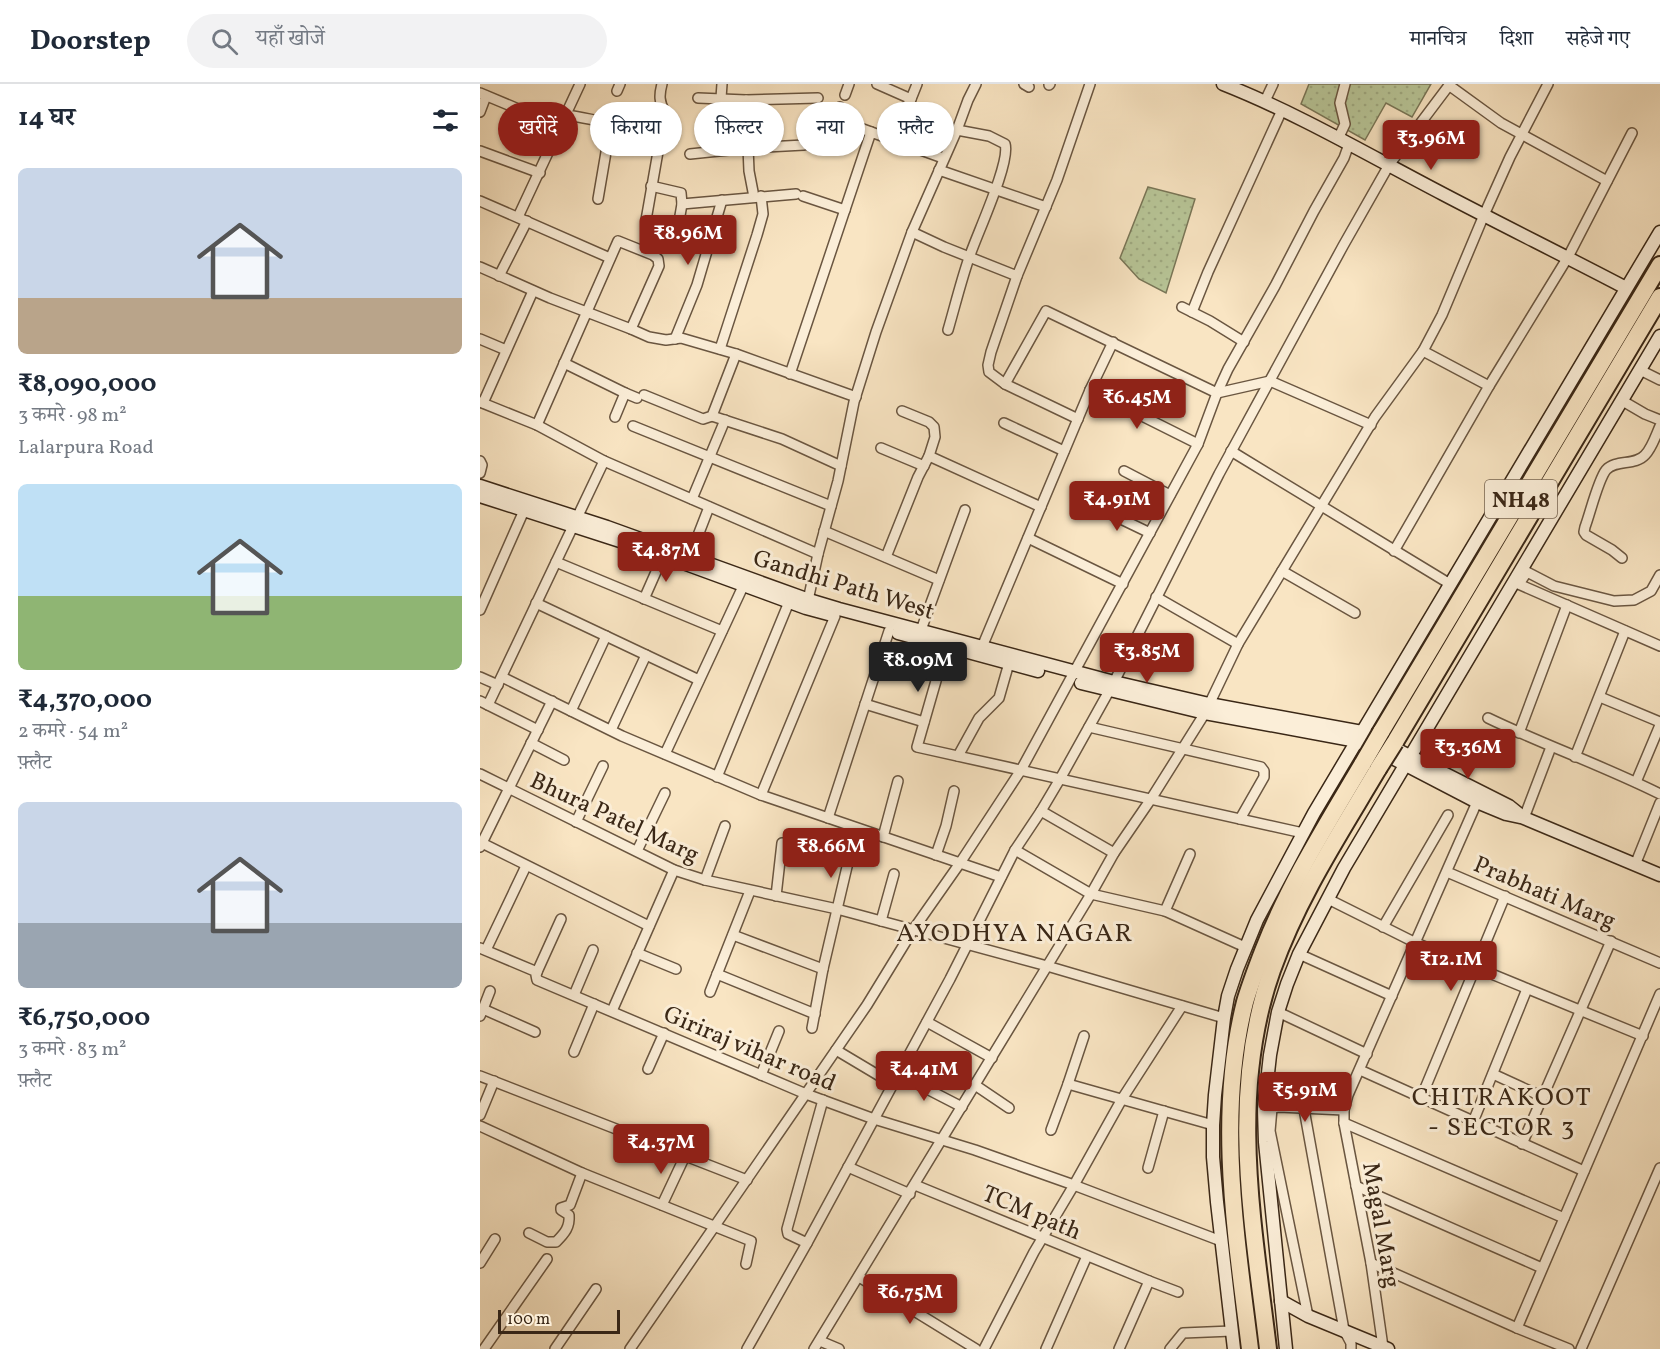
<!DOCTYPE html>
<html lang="hi">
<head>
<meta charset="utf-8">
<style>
  :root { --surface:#fff; --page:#f2f2f3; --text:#1f2937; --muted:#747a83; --line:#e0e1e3; --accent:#8f2418 }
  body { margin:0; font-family:Vollkorn,"Noto Serif Devanagari",serif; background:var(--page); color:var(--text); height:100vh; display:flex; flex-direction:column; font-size:22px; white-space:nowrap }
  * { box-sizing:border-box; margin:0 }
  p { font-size:20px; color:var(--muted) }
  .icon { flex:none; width:33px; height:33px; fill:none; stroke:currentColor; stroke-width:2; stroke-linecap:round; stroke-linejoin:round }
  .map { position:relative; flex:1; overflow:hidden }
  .side { display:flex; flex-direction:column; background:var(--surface); width:480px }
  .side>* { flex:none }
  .banner { position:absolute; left:18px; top:18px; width:570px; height:54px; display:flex; gap:12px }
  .scale { position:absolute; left:18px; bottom:15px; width:122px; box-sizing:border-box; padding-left:6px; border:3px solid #3a2716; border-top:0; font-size:16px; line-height:21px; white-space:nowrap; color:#3a2716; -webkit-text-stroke:4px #fbeed8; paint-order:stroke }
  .price { position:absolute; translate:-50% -51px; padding:0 14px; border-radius:6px; background:var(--accent); color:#fff; font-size:20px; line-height:39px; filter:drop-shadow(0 2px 3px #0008) }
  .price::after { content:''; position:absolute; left:50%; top:36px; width:18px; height:14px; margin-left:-9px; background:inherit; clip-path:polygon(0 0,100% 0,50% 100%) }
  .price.current { background:#222; color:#fff }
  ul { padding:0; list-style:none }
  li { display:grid; align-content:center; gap:12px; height:318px; padding:0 18px }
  li span { display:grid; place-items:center; height:186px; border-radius:9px; color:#555 }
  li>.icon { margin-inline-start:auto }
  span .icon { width:108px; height:108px; fill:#fffc; stroke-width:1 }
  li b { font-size:26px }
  h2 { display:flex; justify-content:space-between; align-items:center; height:72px; padding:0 18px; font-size:26px }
  .pill { padding:0 21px; border-radius:27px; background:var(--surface); box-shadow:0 2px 4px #0004; font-size:21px; line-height:54px }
  .pill.current { background:var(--accent); color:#fff }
  header { display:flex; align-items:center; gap:36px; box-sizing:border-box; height:84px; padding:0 30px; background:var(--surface); border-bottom:2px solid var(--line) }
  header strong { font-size:28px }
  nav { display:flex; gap:33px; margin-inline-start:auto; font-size:21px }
  .search { width:420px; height:54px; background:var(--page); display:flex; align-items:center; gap:15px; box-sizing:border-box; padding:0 21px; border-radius:33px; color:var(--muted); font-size:22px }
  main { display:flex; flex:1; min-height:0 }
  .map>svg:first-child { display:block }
</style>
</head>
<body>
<header>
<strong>Doorstep</strong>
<div class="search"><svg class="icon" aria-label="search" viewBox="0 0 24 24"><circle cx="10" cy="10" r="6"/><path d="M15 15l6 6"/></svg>यहाँ खोजें</div>
<nav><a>मानचित्र</a><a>दिशा</a><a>सहेजे गए</a></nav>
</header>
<main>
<section class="side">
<h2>14 घर<svg class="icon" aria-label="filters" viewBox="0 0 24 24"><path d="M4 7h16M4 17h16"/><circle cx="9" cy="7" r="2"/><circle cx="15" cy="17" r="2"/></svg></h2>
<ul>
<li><span style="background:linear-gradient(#c9d6e8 70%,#b9a48a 0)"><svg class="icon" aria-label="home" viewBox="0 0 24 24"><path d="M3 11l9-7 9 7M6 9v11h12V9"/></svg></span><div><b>₹8,090,000</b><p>3 कमरे · 98 m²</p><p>Lalarpura Road</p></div></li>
<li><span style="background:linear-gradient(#bfe0f5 60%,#8fb573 0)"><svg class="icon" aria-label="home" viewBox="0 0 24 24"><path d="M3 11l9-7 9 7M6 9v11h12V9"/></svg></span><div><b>₹4,370,000</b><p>2 कमरे · 54 m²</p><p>फ़्लैट</p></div></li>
<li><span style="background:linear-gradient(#c9d6e8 65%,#9aa5b1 0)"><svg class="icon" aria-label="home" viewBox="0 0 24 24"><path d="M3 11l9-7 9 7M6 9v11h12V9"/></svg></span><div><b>₹6,750,000</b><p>3 कमरे · 83 m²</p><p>फ़्लैट</p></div></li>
</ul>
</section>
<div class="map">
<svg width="1180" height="1265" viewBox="0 0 1180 1265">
  <defs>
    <pattern id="park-dots" width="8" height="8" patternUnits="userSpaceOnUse" patternTransform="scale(1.5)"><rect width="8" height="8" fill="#b8c698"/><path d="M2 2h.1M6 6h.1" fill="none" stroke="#9faa82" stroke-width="1.8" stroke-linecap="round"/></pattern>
  </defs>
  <rect width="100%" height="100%" fill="#f9e5c3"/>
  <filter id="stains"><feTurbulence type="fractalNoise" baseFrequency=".00333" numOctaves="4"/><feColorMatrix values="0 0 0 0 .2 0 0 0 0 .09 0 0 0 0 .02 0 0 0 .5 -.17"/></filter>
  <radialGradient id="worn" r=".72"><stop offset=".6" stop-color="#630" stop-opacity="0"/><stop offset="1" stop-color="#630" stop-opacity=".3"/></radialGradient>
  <g fill="url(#park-dots)" stroke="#797657" stroke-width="1.5">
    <path d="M 829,0 L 951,0 L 932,33 L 906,19 L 885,56 L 821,20 Z"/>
    <path d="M 668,103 L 715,115 L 686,209 L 659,195 L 640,174 Z"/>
  </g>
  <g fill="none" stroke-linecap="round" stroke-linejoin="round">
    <defs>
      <g id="street">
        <path d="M 397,0 L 431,15 L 437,0"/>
        <path d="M 544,0 L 549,3"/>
        <path d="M 569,1 L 570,0"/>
        <path d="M 970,2 L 1021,39 L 1127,97"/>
        <path d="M 137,7 L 140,0"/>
        <path d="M 0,9 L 81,43"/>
        <path d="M 365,11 L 369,0"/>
        <path d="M 218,14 L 266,16 L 338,14"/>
        <path d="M 241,14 L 242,0"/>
        <path d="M 266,16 L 269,87 L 274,113"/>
        <path d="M 785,17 L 793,0"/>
        <path d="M 360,23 L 356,33 L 358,36 L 391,48"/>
        <path d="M 0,28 L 6,12"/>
        <path d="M 424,28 L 431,15"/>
        <path d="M 86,31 C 119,36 150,44 182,50"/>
        <path d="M 858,55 L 865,40 L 860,19 L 865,0"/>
        <path d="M 0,67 L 60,89"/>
        <path d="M 210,70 L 268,64 L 324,61"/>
        <path d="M 459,86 L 566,123"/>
        <path d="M 171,102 L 201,109 L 202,120 L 197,149"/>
        <path d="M 323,112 L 365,126"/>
        <path d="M 118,115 L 131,39"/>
        <path d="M 0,117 L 130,174"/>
        <path d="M 202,120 L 316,110"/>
        <path d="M 38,133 L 100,0"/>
        <path d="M 166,136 L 185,28 C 179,18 179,11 182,0"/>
        <path d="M 432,148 L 464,163 L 537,192 L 577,96 L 610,0"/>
        <path d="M 0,183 L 70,214 L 151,245 L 169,253 L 186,256 L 201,254 L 256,270 L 376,313"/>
        <path d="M 19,192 L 47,137"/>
        <path d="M 537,192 L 511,268 L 508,281 L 509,288 L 525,300 L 598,335"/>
        <path d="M 702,223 L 730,237 L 764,258"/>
        <path d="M 712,228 L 728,188 L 802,26"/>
        <path d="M 468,246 C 475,222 481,197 489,174 C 496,152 531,78 525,60 L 509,52 L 477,46"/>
        <path d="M 0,255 L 26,266"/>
        <path d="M 195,255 L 217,201 L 242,116"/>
        <path d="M 240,265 L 277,151 L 283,130 L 281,112"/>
        <path d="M 84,279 L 145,309 L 135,333"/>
        <path d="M 1160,286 L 1180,296"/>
        <path d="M 310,290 L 391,48 L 463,74"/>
        <path d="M 525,300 L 566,227 L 737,309 L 790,297 L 891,341"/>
        <path d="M 1009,302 L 1088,173 L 1152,49"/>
        <path d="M 610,306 L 718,360"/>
        <path d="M 145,309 L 157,314"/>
        <path d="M 164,311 L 223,335 L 232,332 L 256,270"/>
        <path d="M 1141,316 L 1165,330 L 1180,336"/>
        <path d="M 0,318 L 57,341 L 124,377 L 338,470"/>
        <path d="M 3,319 L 53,207"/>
        <path d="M 232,332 L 302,355 L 361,382"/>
        <path d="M 524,339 L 584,367"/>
        <path d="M 57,341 L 138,157 L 173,171 L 178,175 L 179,182 L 151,245"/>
        <path d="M 153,342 L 351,422"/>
        <path d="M 401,364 L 444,382"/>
        <path d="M 751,367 L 970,500"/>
        <path d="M 449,372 L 561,423"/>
        <path d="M 0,377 L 2,381 L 0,389"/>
        <path d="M 644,387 L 690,411"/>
        <path d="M 212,415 L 245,336"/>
        <path d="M 616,423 L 670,449"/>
        <path d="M 344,447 L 459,496"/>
        <path d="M 548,454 L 643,500"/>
        <path d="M 914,467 L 1009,302 L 943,267"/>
        <path d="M 210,472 L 229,423"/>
        <path d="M 406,473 L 438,393 L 449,372 L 455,353 L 454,343 L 449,338 L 422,327"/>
        <path d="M 1142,474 L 1132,466 L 1106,451 L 1104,448 L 1105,443 C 1110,430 1118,396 1126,386 C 1136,375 1155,382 1165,371 C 1172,364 1176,351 1180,342"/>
        <path d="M 76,478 L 242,547"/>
        <path d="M 802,487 L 875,529"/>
        <path d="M 1036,499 L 1180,562"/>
        <path d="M 1039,500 L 1047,488 L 1074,502 L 1134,517 L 1154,516 L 1171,507 L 1180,491"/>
        <path d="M 676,513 L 758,560"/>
        <path d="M 164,515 L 183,472"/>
        <path d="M 56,519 L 219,596"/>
        <path d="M 327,521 L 338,470 L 358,397 L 374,318 L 396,248 L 432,148 L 477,46 L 488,16 L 496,0"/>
        <path d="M 0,526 L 46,422"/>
        <path d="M 441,546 L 485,426"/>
        <path d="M 466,562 L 437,663 L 823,749"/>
        <path d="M 502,563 L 610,306 L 633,258"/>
        <path d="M 0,593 L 18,601"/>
        <path d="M 22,593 L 142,652 L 281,711 L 521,793"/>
        <path d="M 1120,613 L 1180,638"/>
        <path d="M 0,617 L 58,646"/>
        <path d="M 385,620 L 444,638"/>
        <path d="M 8,621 L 124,377"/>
        <path d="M 91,627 L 126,552"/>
        <path d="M 1008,634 C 1064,661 1124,682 1180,710"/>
        <path d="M 609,643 L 781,683 L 784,687 L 784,693 L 760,735"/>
        <path d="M 131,646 L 166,571"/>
        <path d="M 1039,649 L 1087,521"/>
        <path d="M 51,659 L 84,676"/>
        <path d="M 185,670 L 266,496"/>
        <path d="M 478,672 L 499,634 L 519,614 L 529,579"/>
        <path d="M 1095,673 L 1145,547"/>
        <path d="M 0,690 L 194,786 L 225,796 L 357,825 L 567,882 L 744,934"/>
        <path d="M 237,693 L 309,518"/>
        <path d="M 1156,698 L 1180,641"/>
        <path d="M 281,711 L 355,532"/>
        <path d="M 561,727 L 634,769"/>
        <path d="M 348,734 L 409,547"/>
        <path d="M 1044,734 L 1071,663"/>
        <path d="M 96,738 L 123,682"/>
        <path d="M 403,753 L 418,697"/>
        <path d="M 2,759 L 169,842"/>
        <path d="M 0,763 L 72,617"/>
        <path d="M 535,766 L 611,810 L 685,827 L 765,863"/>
        <path d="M 157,767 L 185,709"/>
        <path d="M 456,771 L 466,742 L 474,707"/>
        <path d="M 1155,781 L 1180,719"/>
        <path d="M 967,788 L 1180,879"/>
        <path d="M 225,796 L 245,742"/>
        <path d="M 296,812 L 302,759"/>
        <path d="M 848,815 L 936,859 L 1163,952"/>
        <path d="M 685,827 L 710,770"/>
        <path d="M 401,837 L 414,790"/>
        <path d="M 903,843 L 968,731"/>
        <path d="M 253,851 L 343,885"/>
        <path d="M 0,864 L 57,888 L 56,891 L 57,896 L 326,1010 L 394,1035 L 495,1066 L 591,1100 L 741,1157"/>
        <path d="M 6,866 L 46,782"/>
        <path d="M 157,869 L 196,885"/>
        <path d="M 819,870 L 912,912"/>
        <path d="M 57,888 L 81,835"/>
        <path d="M 237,890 L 335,930"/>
        <path d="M 230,908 L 270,807"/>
        <path d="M 94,911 L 113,866"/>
        <path d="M 3,925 L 10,907"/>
        <path d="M 132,927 L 194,786"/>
        <path d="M 798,928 L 887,970"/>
        <path d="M 0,932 L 3,925 L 55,948"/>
        <path d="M 447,938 L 512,974"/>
        <path d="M 332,944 L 343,885 L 370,770"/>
        <path d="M 356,966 L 413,1000"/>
        <path d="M 94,968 L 114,920"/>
        <path d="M 168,985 L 184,949"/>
        <path d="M 880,986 L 1104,1087"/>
        <path d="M 418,990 L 482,1023"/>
        <path d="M 1013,990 L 1063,1013"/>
        <path d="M 281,991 L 299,947"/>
        <path d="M 0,992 L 267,1096"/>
        <path d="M 588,1000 L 733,1041"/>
        <path d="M 495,1001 L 529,1024"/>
        <path d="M 941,1014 L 1025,812"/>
        <path d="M 792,1024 L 790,1047 L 828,1232"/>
        <path d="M 786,1025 L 799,1023 L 864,1026"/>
        <path d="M 824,1025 L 864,1246 L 871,1259 L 871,1265"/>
        <path d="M 0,1031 L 14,997"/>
        <path d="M 993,1038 L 1047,905"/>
        <path d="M 864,1039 L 1084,1134"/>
        <path d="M 0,1042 L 102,1089 L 271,1157 L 266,1180"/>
        <path d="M 571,1046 L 588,1000 L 604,952"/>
        <path d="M 1042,1060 L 1131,857"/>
        <path d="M 368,1083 L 430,1110"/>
        <path d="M 668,1084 L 684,1027"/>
        <path d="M 435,1101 L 669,1197 L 639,1265"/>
        <path d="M 876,1102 L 1062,1184"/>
        <path d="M 182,1121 L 205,1072"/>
        <path d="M 49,1149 L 67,1158 L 76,1158 C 85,1149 90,1143 89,1131 L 81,1126 L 81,1124 L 90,1121 L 102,1089"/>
        <path d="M 327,1159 L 308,1150 L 307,1145 L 343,1016"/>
        <path d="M 0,1179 L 15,1155"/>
        <path d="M 891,1179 L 1037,1244 L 1089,1265"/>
        <path d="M 379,1193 L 496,1265"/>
        <path d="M 669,1197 L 698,1208"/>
        <path d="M 1037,1244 L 1180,910"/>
        <path d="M 340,1257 L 359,1265"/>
        <path d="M 903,1263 L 891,1179 L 864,1039 L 864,1026 L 868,1011 L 997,718"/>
        <path d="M 4,1265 L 67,1175"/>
        <path d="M 75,1265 L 116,1205"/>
        <path d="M 150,1265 L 387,921 L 433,846 L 480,779 L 541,686 L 718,360 L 737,309 L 748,285 L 795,202 L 834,127 L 864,74 L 869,60"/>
        <path d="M 267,1265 L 327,1159 L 470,895 L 535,766 L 561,727 L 580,695 L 634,598 L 739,390 L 863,162 L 909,81 L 970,0"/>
        <path d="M 334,1265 L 611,810 L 634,769 L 671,715 L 725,629 L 758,560 L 895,333 L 943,267 L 962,231 L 1004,131 L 1030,73 L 1068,0"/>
        <path d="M 504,1265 L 554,1168 L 594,1101 L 642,1015 L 702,922"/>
        <path d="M 566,1265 L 607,1172"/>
        <path d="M 690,1265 L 703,1249 L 752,1247"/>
        <path d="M 1101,1265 L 1180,1084"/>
      </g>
      <g id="secondary">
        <path d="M 743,0 C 819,30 890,72 963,110 C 1024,142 1085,172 1146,204"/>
        <path d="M 0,402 L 127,443 L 329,516 L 359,525 L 634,598 L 729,620 L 882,648 L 1029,722 L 1044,734 L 1180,791"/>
        <path d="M 0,412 L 165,465 L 326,524 L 352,531"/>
        <path d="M 418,549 L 558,587"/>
        <path d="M 601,599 L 725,629 L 877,657 L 883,660"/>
        <path d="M 901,668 L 997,718 L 1026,730 L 1040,733"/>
        <path d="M 801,1217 L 828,1232 L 908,1265"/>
        <path d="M 754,1265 L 737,1118 L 733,1073 L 733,1041 L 735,1011 L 744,934 L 748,912 L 757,885 L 777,836 L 834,729 L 1180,148"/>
        <path d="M 806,1265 L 785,1058 L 784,1025 L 790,971 L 798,928 L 807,900 L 819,870 L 864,784 L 1180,252"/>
      </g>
      <g id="highway">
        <path d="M 901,648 L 1180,181"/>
        <path d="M 915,658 L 1180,213"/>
        <path d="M 770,1265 C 756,1151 736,1031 765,918 C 770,901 777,883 783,867 C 809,800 847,740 883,679"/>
        <path d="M 788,1265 C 773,1139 748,1010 792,886 C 818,813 859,751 898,685"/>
      </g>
    </defs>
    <use href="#street" stroke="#6a5641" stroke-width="12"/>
    <use href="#secondary" stroke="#3a2716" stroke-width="15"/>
    <use href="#highway" stroke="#3a2716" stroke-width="20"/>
    <use href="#street" stroke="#fbeed8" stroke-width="9"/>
    <use href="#secondary" stroke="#fbeed8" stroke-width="12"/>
    <use href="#highway" stroke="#f9e5c3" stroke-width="16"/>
    <defs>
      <g id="highway-bridge">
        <path d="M 883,679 L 901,648"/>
        <path d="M 898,685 L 915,658"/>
      </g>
    </defs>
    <use href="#highway-bridge" stroke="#3a2716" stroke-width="20" stroke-linecap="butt"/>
    <use href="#highway-bridge" stroke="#f9e5c3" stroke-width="16"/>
  </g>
  <g text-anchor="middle" stroke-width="6" stroke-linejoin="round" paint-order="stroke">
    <rect fill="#fbeed8" stroke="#746350" stroke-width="1.5" x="1005" y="396" width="72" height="38" rx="4.5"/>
    <g font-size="22" font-weight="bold" fill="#3a2716">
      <text x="1041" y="423">NH48</text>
    </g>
    <g font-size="24" fill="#3a2716" stroke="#fbeed8">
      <text transform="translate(364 500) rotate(17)" y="8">Gandhi Path West</text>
      <text transform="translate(135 733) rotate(25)" y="8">Bhura Patel Marg</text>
      <text transform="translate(1065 808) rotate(23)" y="8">Prabhati Marg</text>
      <text transform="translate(270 964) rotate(23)" y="8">Giriraj vihar road</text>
      <text transform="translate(552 1128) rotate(23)" y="8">TCM path</text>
      <text transform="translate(902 1141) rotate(80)" y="8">Magal Marg</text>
    </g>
    <g font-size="26" letter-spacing="1.5" fill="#3a2716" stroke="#fbeed8">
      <text x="535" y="857">AYODHYA NAGAR</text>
      <text x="1022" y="1021">CHITRAKOOT<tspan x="1022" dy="30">- SECTOR 3</tspan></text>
    </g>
  </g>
  <rect width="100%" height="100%" filter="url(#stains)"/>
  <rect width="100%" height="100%" fill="url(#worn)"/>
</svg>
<div class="scale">100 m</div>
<b class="price" style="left:951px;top:87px">₹3.96M</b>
<b class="price" style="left:208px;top:182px">₹8.96M</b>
<b class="price" style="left:657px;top:346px">₹6.45M</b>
<b class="price" style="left:637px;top:448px">₹4.91M</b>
<b class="price" style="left:186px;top:499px">₹4.87M</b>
<b class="price" style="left:667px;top:600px">₹3.85M</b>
<b class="price current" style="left:438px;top:609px">₹8.09M</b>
<b class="price" style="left:988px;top:696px">₹3.36M</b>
<b class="price" style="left:351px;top:795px">₹8.66M</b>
<b class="price" style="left:971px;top:908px">₹12.1M</b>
<b class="price" style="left:444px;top:1018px">₹4.41M</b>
<b class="price" style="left:825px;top:1039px">₹5.91M</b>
<b class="price" style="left:181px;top:1091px">₹4.37M</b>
<b class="price" style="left:430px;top:1241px">₹6.75M</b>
<div class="banner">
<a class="pill current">खरीदें</a>
<a class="pill">किराया</a>
<a class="pill">फ़िल्टर</a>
<a class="pill">नया</a>
<a class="pill">फ़्लैट</a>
</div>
</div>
</main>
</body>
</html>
